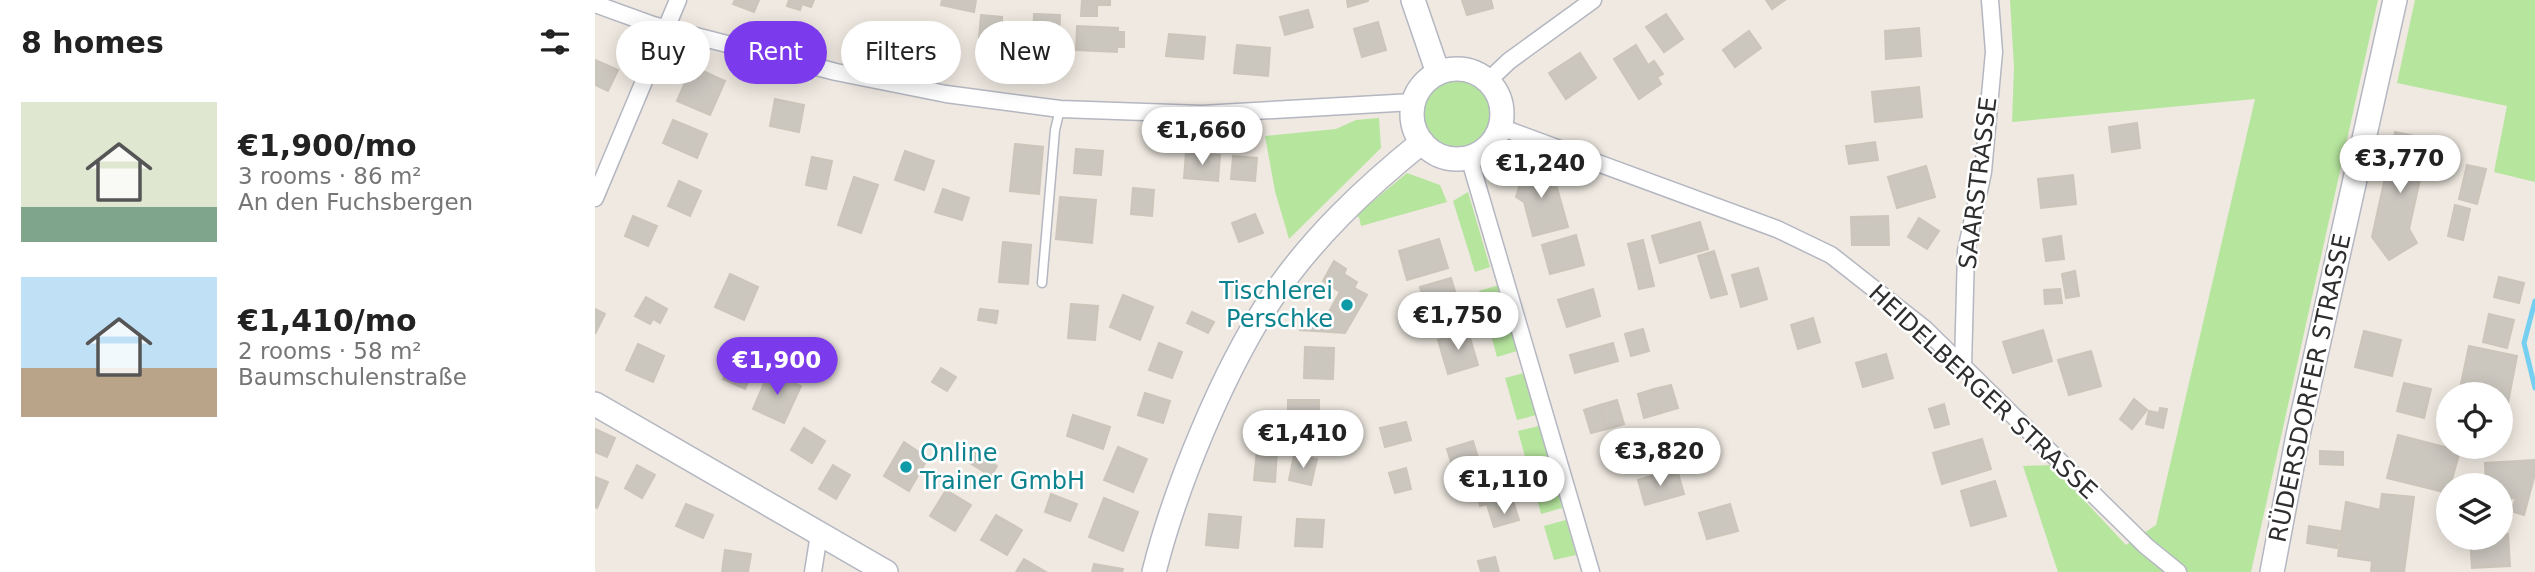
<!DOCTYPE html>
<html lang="en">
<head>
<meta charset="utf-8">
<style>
  :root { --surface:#fff; --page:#f6f6f6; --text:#222; --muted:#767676; --accent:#7c3aed }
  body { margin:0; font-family:"DejaVu Sans",sans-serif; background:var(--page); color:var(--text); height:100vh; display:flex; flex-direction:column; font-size:26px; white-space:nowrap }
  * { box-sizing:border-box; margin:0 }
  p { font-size:23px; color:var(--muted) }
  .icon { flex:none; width:38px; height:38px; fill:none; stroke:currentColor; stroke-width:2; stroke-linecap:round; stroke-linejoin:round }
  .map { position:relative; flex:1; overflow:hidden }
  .details { display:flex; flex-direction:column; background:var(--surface); width:595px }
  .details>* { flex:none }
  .hud { position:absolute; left:21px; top:21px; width:665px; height:63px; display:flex; gap:14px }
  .controls { position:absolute; left:1841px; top:382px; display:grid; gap:14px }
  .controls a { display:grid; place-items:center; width:77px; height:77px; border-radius:50%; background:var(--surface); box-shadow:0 4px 18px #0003; font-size:35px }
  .price { position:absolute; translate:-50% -60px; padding:0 16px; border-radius:24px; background:#fff; color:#222; font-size:23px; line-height:46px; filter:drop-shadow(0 2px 4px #0008) }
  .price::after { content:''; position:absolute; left:50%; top:42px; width:21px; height:16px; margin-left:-10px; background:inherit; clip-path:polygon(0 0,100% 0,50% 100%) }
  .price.on { background:var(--accent); color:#fff }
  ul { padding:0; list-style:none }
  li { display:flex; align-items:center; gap:21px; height:175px; padding:0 21px }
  li span { display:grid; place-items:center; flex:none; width:196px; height:140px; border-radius:0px; color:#555 }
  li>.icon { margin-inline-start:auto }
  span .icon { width:84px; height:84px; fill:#fffc; stroke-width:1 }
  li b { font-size:30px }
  h2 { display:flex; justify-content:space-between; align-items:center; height:84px; padding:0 21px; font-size:30px }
  .chip { padding:0 24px; border-radius:32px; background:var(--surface); box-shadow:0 4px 18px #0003; font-size:24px; line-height:63px }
  .chip.on { background:var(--accent); color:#fff }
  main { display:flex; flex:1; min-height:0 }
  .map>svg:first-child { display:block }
</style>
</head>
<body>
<main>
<section class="details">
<h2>8 homes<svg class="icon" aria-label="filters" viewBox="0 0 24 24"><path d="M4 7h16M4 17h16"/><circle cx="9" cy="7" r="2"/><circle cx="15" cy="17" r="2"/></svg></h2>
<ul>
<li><span style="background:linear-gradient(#dfe7d0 75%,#7fa58c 0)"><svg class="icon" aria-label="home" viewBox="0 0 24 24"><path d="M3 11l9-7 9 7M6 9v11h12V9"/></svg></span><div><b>€1,900/mo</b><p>3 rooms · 86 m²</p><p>An den Fuchsbergen</p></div></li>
<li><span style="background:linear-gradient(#bfe0f5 65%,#b9a48a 0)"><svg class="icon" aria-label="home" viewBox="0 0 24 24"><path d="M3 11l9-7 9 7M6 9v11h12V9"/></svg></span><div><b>€1,410/mo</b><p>2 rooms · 58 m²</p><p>Baumschulenstraße</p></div></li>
</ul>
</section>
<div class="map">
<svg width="1940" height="572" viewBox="0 0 1940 572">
  <rect width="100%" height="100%" fill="#efe9e1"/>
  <g fill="#b6e59e">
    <path d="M 1415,0 L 1783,0 L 1656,572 L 1463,572 L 1428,466 L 1456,465 L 1531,545 L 1561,525 L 1660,99 L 1417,122 L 1419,67 Z"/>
    <path d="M 1820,0 L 1940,0 L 1940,182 L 1899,172 L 1912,106 L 1802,83 Z"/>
    <circle cx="862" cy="114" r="34"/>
    <path d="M 784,118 L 786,148 L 694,239 L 680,191 L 670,136 L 741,129 L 761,120 Z"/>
    <path d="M 812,173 L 845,185 L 852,202 L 766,226 L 764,217 L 760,216 Z"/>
    <path d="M 873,192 L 895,267 L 880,272 L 858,201 Z"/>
    <path d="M 904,285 L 922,351 L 902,357 L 884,291 Z"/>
    <path d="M 929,373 L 941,415 L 922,420 L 910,378 Z"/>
    <path d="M 944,426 L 956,469 L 935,475 L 923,431 Z"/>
    <path d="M 959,478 L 967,508 L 946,514 L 938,483 Z"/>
    <path d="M 971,520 L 981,555 L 959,560 L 949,526 Z"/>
  </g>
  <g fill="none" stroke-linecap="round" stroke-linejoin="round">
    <path stroke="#75cff0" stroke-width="5" d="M 1940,301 L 1929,343 L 1940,388"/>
  </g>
  <g fill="#cbc7bf" stroke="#cbc5ba" stroke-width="2">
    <path d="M 140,0 L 164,0 L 159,12 L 138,4 Z"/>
    <path d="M 194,0 L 193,0 L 219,0 L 216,7 L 207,4 L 205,10 L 192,6 Z"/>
    <path d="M 347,0 L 381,0 L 379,12 L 346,5 Z"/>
    <path d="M 487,0 L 515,0 L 515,5 L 502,5 L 502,16 L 486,16 Z"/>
    <path d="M 752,0 L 773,0 L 773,1 L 753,7 Z"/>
    <path d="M 867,0 L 896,0 L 898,8 L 872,15 Z"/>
    <path d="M 1171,0 L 1190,0 L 1177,9 Z"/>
    <path d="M 713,10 L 718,27 L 690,35 L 685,17 Z"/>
    <path d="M 439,14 L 465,15 L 464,39 L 438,38 Z"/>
    <path d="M 1071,14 L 1088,39 L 1069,52 L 1051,27 Z"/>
    <path d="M 386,15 L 407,17 L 407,23 L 413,23 L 412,33 L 406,33 L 405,40 L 384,38 Z"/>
    <path d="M 783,22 L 791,50 L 767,57 L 759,29 Z"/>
    <path d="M 482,26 L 523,28 L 523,32 L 529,32 L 529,47 L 522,47 L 522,52 L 481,50 Z"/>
    <path d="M 1324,28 L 1326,56 L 1291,59 L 1290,31 Z"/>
    <path d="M 1154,31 L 1166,48 L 1140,67 L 1128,50 Z"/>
    <path d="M 574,34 L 610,37 L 608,59 L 571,56 Z"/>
    <path d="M 642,45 L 675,48 L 673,76 L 639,73 Z"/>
    <path d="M 1041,45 L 1053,65 L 1059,61 L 1068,74 L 1062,77 L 1066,84 L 1044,99 L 1019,59 Z"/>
    <path d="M 985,53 L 1001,78 L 971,99 L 954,73 Z"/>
    <path d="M 0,60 L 23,70 L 13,91 L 0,85 Z"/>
    <path d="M 97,66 L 130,81 L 115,115 L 82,101 Z"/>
    <path d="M 1324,87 L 1327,117 L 1280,122 L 1277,92 Z"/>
    <path d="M 180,99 L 209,105 L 204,132 L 175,126 Z"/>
    <path d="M 78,120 L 112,134 L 102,158 L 68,143 Z"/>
    <path d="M 1542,123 L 1545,148 L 1517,152 L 1514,127 Z"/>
    <path d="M 1800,132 L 1834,139 L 1814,229 L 1822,243 L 1794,260 L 1777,237 Z"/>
    <path d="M 1280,142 L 1283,160 L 1254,164 L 1251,146 Z"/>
    <path d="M 420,144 L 448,147 L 444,194 L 415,191 Z"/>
    <path d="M 481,149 L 508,151 L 506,175 L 479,173 Z"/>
    <path d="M 310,151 L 339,161 L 329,190 L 300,180 Z"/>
    <path d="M 591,152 L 625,155 L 623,181 L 589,178 Z"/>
    <path d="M 638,156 L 662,158 L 660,181 L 636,179 Z"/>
    <path d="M 217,157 L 237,161 L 231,189 L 211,185 Z"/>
    <path d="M 955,163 L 973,227 L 938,236 L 929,202 L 921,197 L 924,187 L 920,173 Z"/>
    <path d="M 1872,165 L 1891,169 L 1882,204 L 1864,199 Z"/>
    <path d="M 1331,166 L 1340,197 L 1302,208 L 1293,177 Z"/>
    <path d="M 1478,175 L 1481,204 L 1446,208 L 1443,179 Z"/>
    <path d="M 259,177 L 283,185 L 266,233 L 243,225 Z"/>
    <path d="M 84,181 L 106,191 L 95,216 L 73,206 Z"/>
    <path d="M 538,188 L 559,190 L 557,216 L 536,214 Z"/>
    <path d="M 348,189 L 374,198 L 367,220 L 340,212 Z"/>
    <path d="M 465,197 L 501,200 L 497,243 L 461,239 Z"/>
    <path d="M 1860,205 L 1875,209 L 1868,240 L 1853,236 Z"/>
    <path d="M 660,214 L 668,233 L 644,242 L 637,223 Z"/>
    <path d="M 38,216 L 62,226 L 53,246 L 30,236 Z"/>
    <path d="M 1293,216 L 1294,245 L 1257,245 L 1256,217 Z"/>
    <path d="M 1324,218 L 1344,231 L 1332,249 L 1313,237 Z"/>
    <path d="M 1105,222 L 1113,249 L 1065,263 L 1057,236 Z"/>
    <path d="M 981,235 L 989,265 L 955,274 L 947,245 Z"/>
    <path d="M 1466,236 L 1469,259 L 1451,261 L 1448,239 Z"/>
    <path d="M 844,239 L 853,268 L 812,280 L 804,251 Z"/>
    <path d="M 1048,240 L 1054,265 L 1039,268 L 1033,244 Z"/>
    <path d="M 408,242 L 436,245 L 433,284 L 404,282 Z"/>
    <path d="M 1119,251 L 1132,294 L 1116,298 L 1103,256 Z"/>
    <path d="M 739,261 L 751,269 L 749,274 L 762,282 L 759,288 L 772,295 L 750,333 L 705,330 L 706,315 L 731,317 L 745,292 L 728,281 Z"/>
    <path d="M 1054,265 L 1059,286 L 1044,289 L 1039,268 Z"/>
    <path d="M 1163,268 L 1172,299 L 1146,307 L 1137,275 Z"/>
    <path d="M 1480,271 L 1484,296 L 1471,298 L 1467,274 Z"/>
    <path d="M 135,274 L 163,287 L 149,320 L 120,307 Z"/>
    <path d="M 1904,277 L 1929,283 L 1924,303 L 1899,297 Z"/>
    <path d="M 856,278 L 868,318 L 837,327 L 825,287 Z"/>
    <path d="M 998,289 L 1005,316 L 972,327 L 963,300 Z"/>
    <path d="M 1465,289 L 1467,303 L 1450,304 L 1449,290 Z"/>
    <path d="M 528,295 L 558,307 L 545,340 L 515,327 Z"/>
    <path d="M 51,297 L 72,309 L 65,323 L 58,319 L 55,324 L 40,316 Z"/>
    <path d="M 476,304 L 503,306 L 500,340 L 473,338 Z"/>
    <path d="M 0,309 L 10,314 L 0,334 Z"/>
    <path d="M 385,309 L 403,311 L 401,323 L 383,320 Z"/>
    <path d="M 597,312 L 619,322 L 613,333 L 592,323 Z"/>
    <path d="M 1894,314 L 1919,320 L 1912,348 L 1888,342 Z"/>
    <path d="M 1218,318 L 1225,342 L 1203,349 L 1196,325 Z"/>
    <path d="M 1048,329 L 1054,351 L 1036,356 L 1030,334 Z"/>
    <path d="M 1448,330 L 1457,361 L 1418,373 L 1408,342 Z"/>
    <path d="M 873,331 L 883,365 L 853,374 L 843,340 Z"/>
    <path d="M 1769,331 L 1806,340 L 1797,376 L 1760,367 Z"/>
    <path d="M 564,343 L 587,352 L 577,378 L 554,370 Z"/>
    <path d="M 1018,343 L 1023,361 L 980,373 L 975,355 Z"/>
    <path d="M 43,344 L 69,356 L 58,382 L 31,370 Z"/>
    <path d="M 1874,346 L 1922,356 L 1913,403 L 1906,402 L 1906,394 L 1864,393 Z"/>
    <path d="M 710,347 L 739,348 L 738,379 L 709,378 Z"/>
    <path d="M 1496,351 L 1506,386 L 1474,395 L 1463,360 Z"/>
    <path d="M 139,354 L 161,364 L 150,389 L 128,379 Z"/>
    <path d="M 1291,354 L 1298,378 L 1268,387 L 1261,363 Z"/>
    <path d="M 346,368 L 361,377 L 352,391 L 337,382 Z"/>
    <path d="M 174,372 L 206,386 L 189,423 L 158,409 Z"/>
    <path d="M 1809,383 L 1836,389 L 1829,418 L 1802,411 Z"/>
    <path d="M 1076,385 L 1083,408 L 1066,413 L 1059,389 Z"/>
    <path d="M 1059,389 L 1066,413 L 1049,418 L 1043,394 Z"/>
    <path d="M 550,393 L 575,401 L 568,423 L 543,415 Z"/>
    <path d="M 1539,399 L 1552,410 L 1537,429 L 1525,419 Z"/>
    <rect x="693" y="400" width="31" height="24"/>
    <path d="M 1022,400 L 1029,424 L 1012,429 L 1005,405 Z"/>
    <path d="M 1349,404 L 1354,424 L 1340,428 L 1334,409 Z"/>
    <path d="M 1005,405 L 1012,429 L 996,433 L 989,410 Z"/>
    <path d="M 1565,408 L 1572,409 L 1568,428 L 1551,424 L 1554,411 L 1564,413 Z"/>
    <path d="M 478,415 L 515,427 L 508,449 L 472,436 Z"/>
    <path d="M 811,422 L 816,440 L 790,447 L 785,428 Z"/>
    <path d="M 209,428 L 230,441 L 217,463 L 196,450 Z"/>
    <path d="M 0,429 L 20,438 L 12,457 L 0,452 Z"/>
    <path d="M 1803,435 L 1865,451 L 1853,493 L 1792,478 Z"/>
    <path d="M 1387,439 L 1396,469 L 1347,484 L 1338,453 Z"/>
    <path d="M 1042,440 L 1049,465 L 1030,471 L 1023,446 Z"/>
    <path d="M 878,441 L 886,468 L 860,475 L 852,449 Z"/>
    <path d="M 309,442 L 333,458 L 314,491 L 289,476 Z"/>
    <path d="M 363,442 L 402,466 L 396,476 L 357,452 Z"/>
    <path d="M 523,447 L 552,459 L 538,492 L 509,480 Z"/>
    <path d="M 662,450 L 682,451 L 680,482 L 659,480 Z"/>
    <path d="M 1725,451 L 1748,452 L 1748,465 L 1725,464 Z"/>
    <path d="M 699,455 L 722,459 L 716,485 L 694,480 Z"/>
    <path d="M 1940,460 L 1940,474 L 1929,515 L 1916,511 L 1921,498 L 1906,499 L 1906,485 L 1891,485 L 1890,463 Z"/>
    <path d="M 42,465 L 60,475 L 47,498 L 30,488 Z"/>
    <path d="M 238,465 L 255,475 L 241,499 L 224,489 Z"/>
    <path d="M 811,468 L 816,489 L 800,493 L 794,473 Z"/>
    <path d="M 1067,473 L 1068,477 L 1083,473 L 1089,494 L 1050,505 L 1043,480 Z"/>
    <path d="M 0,477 L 13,482 L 2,508 L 0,507 Z"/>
    <path d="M 1400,481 L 1411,516 L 1376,526 L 1366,491 Z"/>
    <path d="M 914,488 L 919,504 L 894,511 L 892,504 L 885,506 L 883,498 Z"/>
    <path d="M 351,490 L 376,505 L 360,531 L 335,516 Z"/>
    <path d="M 456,494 L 482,504 L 475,521 L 450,512 Z"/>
    <path d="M 1787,494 L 1819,497 L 1809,572 L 1776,572 L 1777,561 L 1743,556 L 1751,502 L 1785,510 Z"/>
    <path d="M 509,498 L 543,512 L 528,551 L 494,537 Z"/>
    <path d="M 91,504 L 118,515 L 108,538 L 81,526 Z"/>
    <path d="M 919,504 L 924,520 L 899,527 L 894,511 Z"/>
    <path d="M 1135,504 L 1143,531 L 1112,539 L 1104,513 Z"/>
    <path d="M 614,514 L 646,517 L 643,548 L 611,545 Z"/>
    <path d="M 401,515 L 427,530 L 412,555 L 386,540 Z"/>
    <path d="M 702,519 L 729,520 L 727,547 L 700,546 Z"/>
    <path d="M 1714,526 L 1745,531 L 1742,548 L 1712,543 Z"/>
    <path d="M 1913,534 L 1915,566 L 1877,568 L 1875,537 Z"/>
    <path d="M 130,550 L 156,554 L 153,572 L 127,572 Z"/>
    <path d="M 900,557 L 904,572 L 886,572 L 883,561 Z"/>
    <path d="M 429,559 L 451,572 L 421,572 Z"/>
    <path d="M 499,564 L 528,569 L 527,572 L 497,572 Z"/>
  </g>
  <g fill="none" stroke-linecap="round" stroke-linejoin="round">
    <defs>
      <path id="lane" d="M 447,283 L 460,130 L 465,109"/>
      <g id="street">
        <path d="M 0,4 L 58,25 L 241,72 L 351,94 L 465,109 L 607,114 L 818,102"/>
        <path d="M 893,81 L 914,61 L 998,0"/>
        <path d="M 905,127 L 1182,229 L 1236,255 L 1330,329 L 1551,546 L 1583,572"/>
        <path d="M 874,157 L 996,572"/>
        <path d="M 0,198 L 83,0"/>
        <path d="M 1368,367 L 1371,251 L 1388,172 L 1399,52 L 1395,0"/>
        <path d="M 218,572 L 224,534"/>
      </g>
      <g id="secondary">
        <path d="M 818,0 L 843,73"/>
        <circle cx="862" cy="114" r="45"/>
        <path d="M 0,404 L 291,572"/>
        <path d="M 559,572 C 580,488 628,371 676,299 C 717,238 770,188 827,142"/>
        <path d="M 1677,572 L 1703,435 L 1800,0"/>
      </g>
    </defs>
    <use href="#lane" stroke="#b4b7c1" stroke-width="11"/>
    <use href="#street" stroke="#b4b7c1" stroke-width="19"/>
    <use href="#secondary" stroke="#b4b7c1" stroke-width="26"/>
    <use href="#lane" stroke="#fff" stroke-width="8"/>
    <use href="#street" stroke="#fff" stroke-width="16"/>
    <use href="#secondary" stroke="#fff" stroke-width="23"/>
  </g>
  <g fill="#0f9aa8" stroke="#fff" stroke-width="2.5">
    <circle cx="752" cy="305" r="7"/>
    <circle cx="311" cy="467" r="7"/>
  </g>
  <g text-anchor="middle" stroke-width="5" stroke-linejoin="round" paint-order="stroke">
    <g font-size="24" fill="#2e2e2e" stroke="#fff">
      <text transform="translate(1383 183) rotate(-83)" y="8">SAARSTRASSE</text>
      <text transform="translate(1715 388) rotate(-78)" y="8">RÜDERSDORFER STRASSE</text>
      <text transform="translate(1388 392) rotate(43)" y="8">HEIDELBERGER STRASSE</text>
    </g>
    <g font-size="24" fill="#0d838f" stroke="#fff" text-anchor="end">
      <text x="738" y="299">Tischlerei<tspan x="738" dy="28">Perschke</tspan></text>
      <text x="325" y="461" text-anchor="start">Online<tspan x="325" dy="28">Trainer GmbH</tspan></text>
    </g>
  </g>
</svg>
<div class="controls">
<a><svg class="icon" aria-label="locate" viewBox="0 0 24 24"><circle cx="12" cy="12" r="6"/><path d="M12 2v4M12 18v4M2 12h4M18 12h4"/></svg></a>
<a><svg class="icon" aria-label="layers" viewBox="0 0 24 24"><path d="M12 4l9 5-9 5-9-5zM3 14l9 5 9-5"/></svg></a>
</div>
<b class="price" style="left:607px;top:167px">€1,660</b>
<b class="price" style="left:1805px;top:195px">€3,770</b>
<b class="price" style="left:946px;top:200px">€1,240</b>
<b class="price" style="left:863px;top:352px">€1,750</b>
<b class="price on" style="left:182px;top:397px">€1,900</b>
<b class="price" style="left:708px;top:470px">€1,410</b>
<b class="price" style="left:1065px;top:488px">€3,820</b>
<b class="price" style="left:909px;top:516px">€1,110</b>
<div class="hud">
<a class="chip">Buy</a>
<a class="chip on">Rent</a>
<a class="chip">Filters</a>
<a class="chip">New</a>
</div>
</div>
</main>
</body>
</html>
